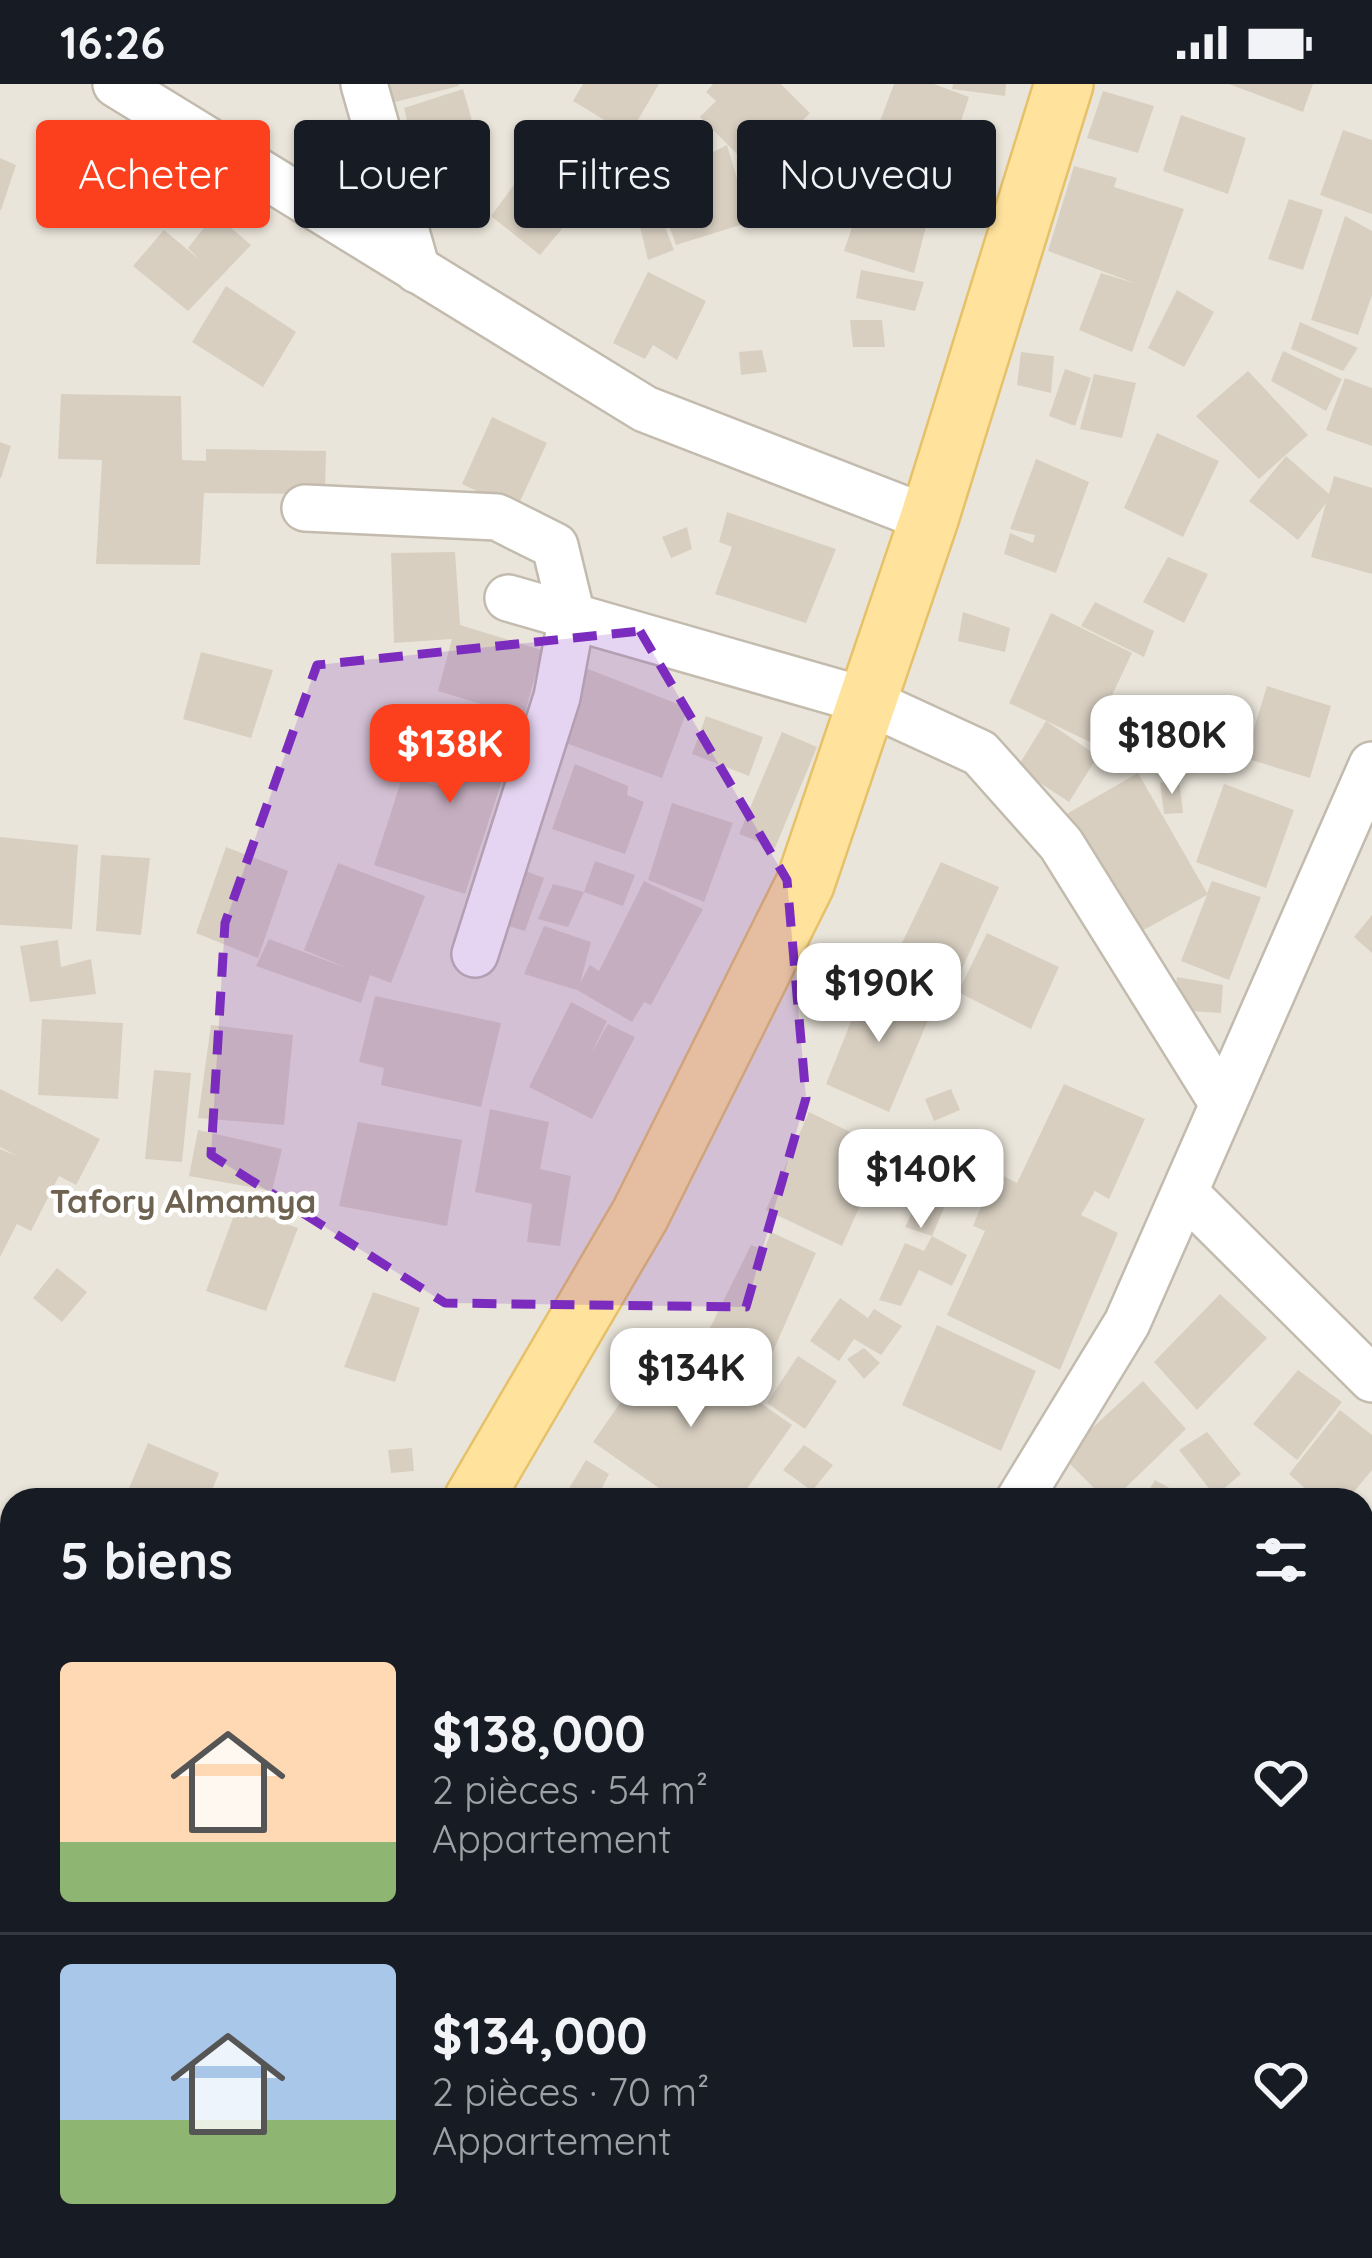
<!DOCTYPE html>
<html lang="fr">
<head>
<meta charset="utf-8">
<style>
  :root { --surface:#171b24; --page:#20242c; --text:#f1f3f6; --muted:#9ea1a6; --line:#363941; --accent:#fc3f1d }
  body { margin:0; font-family:Quicksand,sans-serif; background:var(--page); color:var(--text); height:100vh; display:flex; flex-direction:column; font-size:45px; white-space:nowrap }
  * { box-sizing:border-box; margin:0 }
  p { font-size:39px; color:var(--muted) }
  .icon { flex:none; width:66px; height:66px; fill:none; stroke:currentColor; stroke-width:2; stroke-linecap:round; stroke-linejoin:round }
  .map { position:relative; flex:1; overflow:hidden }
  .drawer { position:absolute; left:0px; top:1404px; width:1374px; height:771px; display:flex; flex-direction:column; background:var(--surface); border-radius:36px 36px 0 0; box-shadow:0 3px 9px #0004 }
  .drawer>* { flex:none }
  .hud { position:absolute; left:36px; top:36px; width:1302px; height:108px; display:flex; gap:24px }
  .price { position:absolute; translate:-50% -102px; padding:0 27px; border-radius:24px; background:#fff; color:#222; font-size:39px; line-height:78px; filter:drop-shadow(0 3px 6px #0008) }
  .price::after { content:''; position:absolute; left:50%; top:72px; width:36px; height:27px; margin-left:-18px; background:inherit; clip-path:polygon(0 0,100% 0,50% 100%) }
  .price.selected { background:var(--accent); color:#fff }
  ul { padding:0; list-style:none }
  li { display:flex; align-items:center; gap:36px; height:300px; padding:0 60px }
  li+li { border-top:3px solid var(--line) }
  li span { display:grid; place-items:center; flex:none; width:336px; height:240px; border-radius:12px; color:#555 }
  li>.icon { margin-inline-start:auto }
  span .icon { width:144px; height:144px; fill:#fffc; stroke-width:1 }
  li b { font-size:51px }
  h2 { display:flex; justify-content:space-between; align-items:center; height:144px; padding:0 60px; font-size:51px }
  .chip { padding:0 42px; border-radius:12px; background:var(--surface); box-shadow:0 3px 9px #0004; font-size:42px; line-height:108px }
  .chip.selected { background:var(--accent); color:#fff }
  .status { display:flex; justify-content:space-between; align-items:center; height:84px; padding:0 60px; background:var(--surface); direction:ltr }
  .status svg { height:33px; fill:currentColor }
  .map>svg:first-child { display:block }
</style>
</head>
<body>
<div class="status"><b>16:26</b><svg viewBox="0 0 49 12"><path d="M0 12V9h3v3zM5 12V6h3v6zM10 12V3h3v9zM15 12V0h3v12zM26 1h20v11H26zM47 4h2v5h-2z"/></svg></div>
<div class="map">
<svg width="1372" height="2174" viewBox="0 0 1372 2174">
  <rect width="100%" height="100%" fill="#f6f3ec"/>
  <path fill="#eae5da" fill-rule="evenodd" d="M 0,0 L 1372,0 L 1372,2174 L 0,2174 ZM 12,1416 L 1362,1416 L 1362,2163 L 12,2163 Z"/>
  <g fill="#d8cfc1">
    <path d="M 382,0 L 459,0 L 459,2 L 387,20 Z"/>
    <path d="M 583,0 L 659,0 L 629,51 L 573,17 Z"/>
    <path d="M 713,0 L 781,0 L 810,29 L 753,86 L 700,33 L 716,17 L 706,8 Z"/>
    <path d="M 894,0 L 934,0 L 969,13 L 942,94 L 868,69 Z"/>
    <path d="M 953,0 L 1006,0 L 1005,12 L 952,5 Z"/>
    <path d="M 1229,0 L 1313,0 L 1303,28 Z"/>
    <path d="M 463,5 L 488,93 L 403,118 L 395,85 L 417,79 L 404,24 Z"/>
    <path d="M 1103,7 L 1154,22 L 1138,69 L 1087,54 Z"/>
    <path d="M 1181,31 L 1246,54 L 1228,110 L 1163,87 Z"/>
    <path d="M 55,43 L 83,44 L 80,65 L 55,63 Z"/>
    <path d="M 1343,46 L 1372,56 L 1372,130 L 1320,111 Z"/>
    <path d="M 702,56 L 709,70 L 727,61 L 750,138 L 676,161 L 650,89 L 669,84 L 665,69 Z"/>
    <path d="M 544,60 L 598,102 L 540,171 L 491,132 Z"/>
    <path d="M 0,74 L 16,81 L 1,126 L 0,126 Z"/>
    <path d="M 1074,82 L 1117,94 L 1114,103 L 1184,125 L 1132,268 L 1079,246 L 1101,189 L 1137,200 L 1048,167 Z"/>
    <path d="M 872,84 L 936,104 L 914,189 L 844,167 Z"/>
    <path d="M 776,101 L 819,114 L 814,138 L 771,126 Z"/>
    <path d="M 1289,115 L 1323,126 L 1303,186 L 1268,175 Z"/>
    <path d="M 215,130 L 251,161 L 188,227 L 133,182 L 164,146 L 200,176 L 188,164 Z"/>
    <path d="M 1345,132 L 1372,147 L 1372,211 L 1358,251 L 1311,236 Z"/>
    <path d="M 661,133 L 674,166 L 648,176 L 639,139 Z"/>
    <path d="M 861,186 L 924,198 L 915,227 L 856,214 Z"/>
    <path d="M 648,188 L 706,217 L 677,276 L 653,261 L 645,275 L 613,259 Z"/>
    <path d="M 226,202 L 296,248 L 263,303 L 192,258 Z"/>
    <path d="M 1177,206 L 1214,228 L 1184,283 L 1148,264 Z"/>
    <path d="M 850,236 L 882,236 L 885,263 L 853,263 Z"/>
    <path d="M 1300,238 L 1358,264 L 1343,287 L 1291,265 Z"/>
    <path d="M 762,266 L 767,288 L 741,291 L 739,268 Z"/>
    <path d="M 1283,267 L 1342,295 L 1326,327 L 1271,297 Z"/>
    <path d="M 1021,268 L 1054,272 L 1051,309 L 1017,301 Z"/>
    <path d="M 1065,285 L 1091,294 L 1075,342 L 1049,332 Z"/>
    <path d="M 1248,287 L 1308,351 L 1259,395 L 1196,332 Z"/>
    <path d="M 1094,290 L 1136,299 L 1122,354 L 1080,345 Z"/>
    <path d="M 1345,294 L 1372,304 L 1372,362 L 1326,346 Z"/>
    <path d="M 61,310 L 181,312 L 182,376 L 206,377 L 206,365 L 326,367 L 325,410 L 204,409 L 200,481 L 96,480 L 102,376 L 58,375 Z"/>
    <path d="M 492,333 L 547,359 L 516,426 L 462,400 Z"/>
    <path d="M 1157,349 L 1219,377 L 1183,453 L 1124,424 Z"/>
    <path d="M 0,358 L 11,362 L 1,394 L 0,394 Z"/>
    <path d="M 1286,372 L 1329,410 L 1334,392 L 1372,404 L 1372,490 L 1311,473 L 1326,419 L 1298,456 L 1249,417 Z"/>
    <path d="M 1036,375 L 1089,398 L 1056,489 L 1004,470 L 1010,449 L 1033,459 L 1035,451 L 1010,445 Z"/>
    <path d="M 727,428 L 836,465 L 806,539 L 715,510 L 732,463 L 719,458 Z"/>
    <path d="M 687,443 L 692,465 L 671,474 L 662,453 Z"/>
    <path d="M 455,468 L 460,541 L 542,566 L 524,633 L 438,607 L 452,555 L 394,559 L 391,469 Z"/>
    <path d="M 1168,473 L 1208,490 L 1184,539 L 1143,518 Z"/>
    <path d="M 1095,518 L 1154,547 L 1144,573 L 1081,542 Z"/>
    <path d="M 963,528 L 1010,544 L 1005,568 L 958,557 Z"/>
    <path d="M 1051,529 L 1132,569 L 1090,658 L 1009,619 Z"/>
    <path d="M 201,568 L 273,586 L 251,654 L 183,635 Z"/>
    <path d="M 583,583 L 688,624 L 662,694 L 552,654 Z"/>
    <path d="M 1267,602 L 1331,622 L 1310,694 L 1245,674 Z"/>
    <path d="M 465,620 L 521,638 L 465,810 L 374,781 L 403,691 L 438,702 Z"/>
    <path d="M 1230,627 L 1230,662 L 1207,664 L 1207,629 Z"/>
    <path d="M 706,632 L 763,653 L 749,692 L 692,670 Z"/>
    <path d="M 1046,637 L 1098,672 L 1069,718 L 1017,684 Z"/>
    <path d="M 782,648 L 817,663 L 775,764 L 739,750 Z"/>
    <path d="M 575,680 L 628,702 L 627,711 L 644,718 L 625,770 L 552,745 Z"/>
    <path d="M 1138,689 L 1207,809 L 1212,797 L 1261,813 L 1229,896 L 1181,877 L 1207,811 L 1131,853 L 1065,731 Z"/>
    <path d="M 1179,695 L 1183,729 L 1164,730 L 1160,699 Z"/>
    <path d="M 1224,700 L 1294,726 L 1266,804 L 1196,778 Z"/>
    <path d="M 672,719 L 733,739 L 704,818 L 648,796 Z"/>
    <path d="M 0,753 L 78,761 L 72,845 L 0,841 Z"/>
    <path d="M 226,763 L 288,787 L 258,874 L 196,849 Z"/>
    <path d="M 101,771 L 150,774 L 141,851 L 96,847 Z"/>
    <path d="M 595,777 L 635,791 L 623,822 L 584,808 Z"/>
    <path d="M 941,778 L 999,803 L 961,887 L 902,859 Z"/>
    <path d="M 338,779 L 425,812 L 391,899 L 370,891 L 361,919 L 256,882 L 269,855 L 349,885 L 304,866 Z"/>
    <path d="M 513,782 L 544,794 L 525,847 L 495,838 Z"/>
    <path d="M 644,797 L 703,825 L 651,921 L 644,918 L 632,938 L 577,906 L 524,890 L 544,842 L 591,858 L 580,899 L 590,881 L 599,887 Z"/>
    <path d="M 553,800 L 584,808 L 568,843 L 538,835 Z"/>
    <path d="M 1372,831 L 1372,869 L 1354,853 Z"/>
    <path d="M 987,849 L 1059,883 L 1031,945 L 958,908 Z"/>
    <path d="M 58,856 L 61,883 L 91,875 L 96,910 L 30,918 L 20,862 Z"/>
    <path d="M 1177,893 L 1223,901 L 1221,929 L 1173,926 Z"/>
    <path d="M 868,895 L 934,922 L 889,1028 L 826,1000 Z"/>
    <path d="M 375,912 L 501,939 L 481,1023 L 381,1001 L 384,984 L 359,978 Z"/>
    <path d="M 571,918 L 607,937 L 591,970 L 608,940 L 635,953 L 592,1035 L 529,1003 Z"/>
    <path d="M 42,935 L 123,939 L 118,1015 L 38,1011 Z"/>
    <path d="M 211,941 L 293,951 L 284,1041 L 198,1034 Z"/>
    <path d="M 154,986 L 191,989 L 182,1078 L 145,1075 Z"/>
    <path d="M 1064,1000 L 1145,1035 L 1109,1115 L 1095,1107 L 1081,1131 L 1118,1149 L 1060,1286 L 947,1231 L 985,1147 L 973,1142 L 995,1088 L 1017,1099 Z"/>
    <path d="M 0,1005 L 100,1055 L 76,1101 L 59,1092 L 31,1147 L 17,1140 L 0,1173 L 0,1065 L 17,1072 L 0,1063 Z"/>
    <path d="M 951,1005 L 960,1026 L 934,1037 L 925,1015 Z"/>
    <path d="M 490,1025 L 549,1038 L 540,1085 L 571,1092 L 560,1162 L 527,1158 L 532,1120 L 475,1108 Z"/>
    <path d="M 809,1028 L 885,1065 L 842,1162 L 766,1126 Z"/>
    <path d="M 358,1038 L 462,1056 L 447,1142 L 339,1122 Z"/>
    <path d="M 198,1046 L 282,1065 L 272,1107 L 189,1092 Z"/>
    <path d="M 901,1061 L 936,1075 L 926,1101 L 949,1112 L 932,1152 L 967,1171 L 952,1202 L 919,1186 L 901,1222 L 879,1216 L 905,1159 L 924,1167 L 932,1152 L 905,1143 L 924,1106 L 889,1095 Z"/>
    <path d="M 237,1123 L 298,1144 L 266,1227 L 206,1207 Z"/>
    <path d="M 771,1148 L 816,1169 L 768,1279 L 706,1252 L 751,1161 L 764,1166 Z"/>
    <path d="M 57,1184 L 87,1208 L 62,1238 L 33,1214 Z"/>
    <path d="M 373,1208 L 420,1224 L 395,1298 L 344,1283 Z"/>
    <path d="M 1220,1210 L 1267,1254 L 1197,1326 L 1154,1278 Z"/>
    <path d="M 840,1214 L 868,1234 L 874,1225 L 902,1242 L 881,1271 L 854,1255 L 839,1277 L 810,1257 Z"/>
    <path d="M 937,1241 L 1036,1287 L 1001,1367 L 902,1321 Z"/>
    <path d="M 666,1253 L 792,1341 L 739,1416 L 676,1416 L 593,1358 Z"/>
    <path d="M 864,1264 L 880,1279 L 864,1295 L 847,1275 Z"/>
    <path d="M 798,1272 L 837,1297 L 805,1345 L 767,1319 Z"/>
    <path d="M 1298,1286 L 1342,1318 L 1297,1376 L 1253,1340 Z"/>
    <path d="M 1143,1297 L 1186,1345 L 1113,1416 L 1106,1416 L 1062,1372 Z"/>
    <path d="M 1340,1326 L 1372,1351 L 1372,1386 L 1347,1416 L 1318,1416 L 1289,1390 Z"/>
    <path d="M 1207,1348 L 1241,1390 L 1215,1412 L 1179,1366 Z"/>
    <path d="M 148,1359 L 219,1389 L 208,1416 L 124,1416 Z"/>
    <path d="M 804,1361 L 833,1381 L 812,1407 L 783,1386 Z"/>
    <path d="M 412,1364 L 414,1387 L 391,1389 L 388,1366 Z"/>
    <path d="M 586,1376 L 609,1390 L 596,1416 L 562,1416 Z"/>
    <path d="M 1155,1396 L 1191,1416 L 1143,1416 Z"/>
    <path d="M 1362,1478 L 1372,1483 L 1372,1560 L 1362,1554 Z"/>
    <path d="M 12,1525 L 12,1627 L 6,1615 L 0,1618 L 0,1531 Z"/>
    <path d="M 0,1704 L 12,1711 L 12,1762 L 0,1752 Z"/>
    <path d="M 0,1812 L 7,1812 L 3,1848 L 0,1848 Z"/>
    <path d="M 12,1887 L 12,2032 L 0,2027 L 0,1912 Z"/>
    <path d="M 261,2163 L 295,2163 L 288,2174 Z"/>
    <path d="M 342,2163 L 386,2163 L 407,2174 L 337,2174 Z"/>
  </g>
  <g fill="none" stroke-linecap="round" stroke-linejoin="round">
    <defs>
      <g id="minor">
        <path d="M 116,0 L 645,325 L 929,435"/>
        <path d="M 364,0 L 417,186"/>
        <path d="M 305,424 L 497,433 L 555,462 L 572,532 L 557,613 L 475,870"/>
        <path d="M 508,514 L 867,617 L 980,669 L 1061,760 L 1223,1020"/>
        <path d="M 1185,1109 L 1372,1295"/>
        <path d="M 1019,1416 L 1127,1239 L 1372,681"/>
        <path d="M 1362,1630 L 1372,1615"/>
        <path d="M 0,1665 L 12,1657"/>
        <path d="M 0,2068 L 12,2075"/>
        <path d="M 186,2163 L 207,2174"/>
        <path d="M 554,2174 L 561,2163"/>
        <path d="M 1011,2174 L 1018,2163"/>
      </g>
      <g id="major">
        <path d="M 473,1416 L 640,1131 L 805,800 L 929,435 L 1064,0"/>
        <path d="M 28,2174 L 35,2163"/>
      </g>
    </defs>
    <use href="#minor" stroke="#c2bbae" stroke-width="50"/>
    <use href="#major" stroke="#e6c16a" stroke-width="62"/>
    <use href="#minor" stroke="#fff" stroke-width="45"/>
    <use href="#major" stroke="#ffe39c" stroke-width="57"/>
  </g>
  <path fill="#7b2cbf" fill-opacity="0.2" stroke="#7b2cbf" stroke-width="9" stroke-dasharray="24 15" stroke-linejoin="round" d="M 640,547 L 787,796 L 806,1014 L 746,1223 L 445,1219 L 211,1071 L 225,839 L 317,581 Z"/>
  <g text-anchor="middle" stroke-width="9" stroke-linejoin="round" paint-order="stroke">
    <g font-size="33" font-weight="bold" fill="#6e6250" stroke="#fff">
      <text x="183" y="1129">Tafory Almamya</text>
    </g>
  </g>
</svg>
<b class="price" style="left:1172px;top:713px">$180K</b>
<b class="price selected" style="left:450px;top:722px">$138K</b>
<b class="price" style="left:879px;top:961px">$190K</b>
<b class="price" style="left:921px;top:1147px">$140K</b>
<b class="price" style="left:691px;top:1346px">$134K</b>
<div class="hud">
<a class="chip selected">Acheter</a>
<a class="chip">Louer</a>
<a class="chip">Filtres</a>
<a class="chip">Nouveau</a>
</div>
<section class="drawer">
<h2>5 biens<svg class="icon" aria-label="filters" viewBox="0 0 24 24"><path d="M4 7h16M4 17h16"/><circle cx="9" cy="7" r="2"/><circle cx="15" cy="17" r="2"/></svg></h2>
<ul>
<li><span style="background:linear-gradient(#ffd9b3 75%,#8fb573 0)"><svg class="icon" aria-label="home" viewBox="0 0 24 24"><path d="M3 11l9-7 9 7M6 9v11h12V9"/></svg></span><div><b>$138,000</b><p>2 pièces · 54 m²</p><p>Appartement</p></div><svg class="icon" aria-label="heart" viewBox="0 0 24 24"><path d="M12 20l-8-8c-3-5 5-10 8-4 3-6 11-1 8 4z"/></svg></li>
<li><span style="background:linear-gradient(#a9c7e8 65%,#8fb573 0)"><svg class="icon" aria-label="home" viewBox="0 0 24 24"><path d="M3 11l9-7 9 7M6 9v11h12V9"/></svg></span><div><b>$134,000</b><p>2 pièces · 70 m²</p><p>Appartement</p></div><svg class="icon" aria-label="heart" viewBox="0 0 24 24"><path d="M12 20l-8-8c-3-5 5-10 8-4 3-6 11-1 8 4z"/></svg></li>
</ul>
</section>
</div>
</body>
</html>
